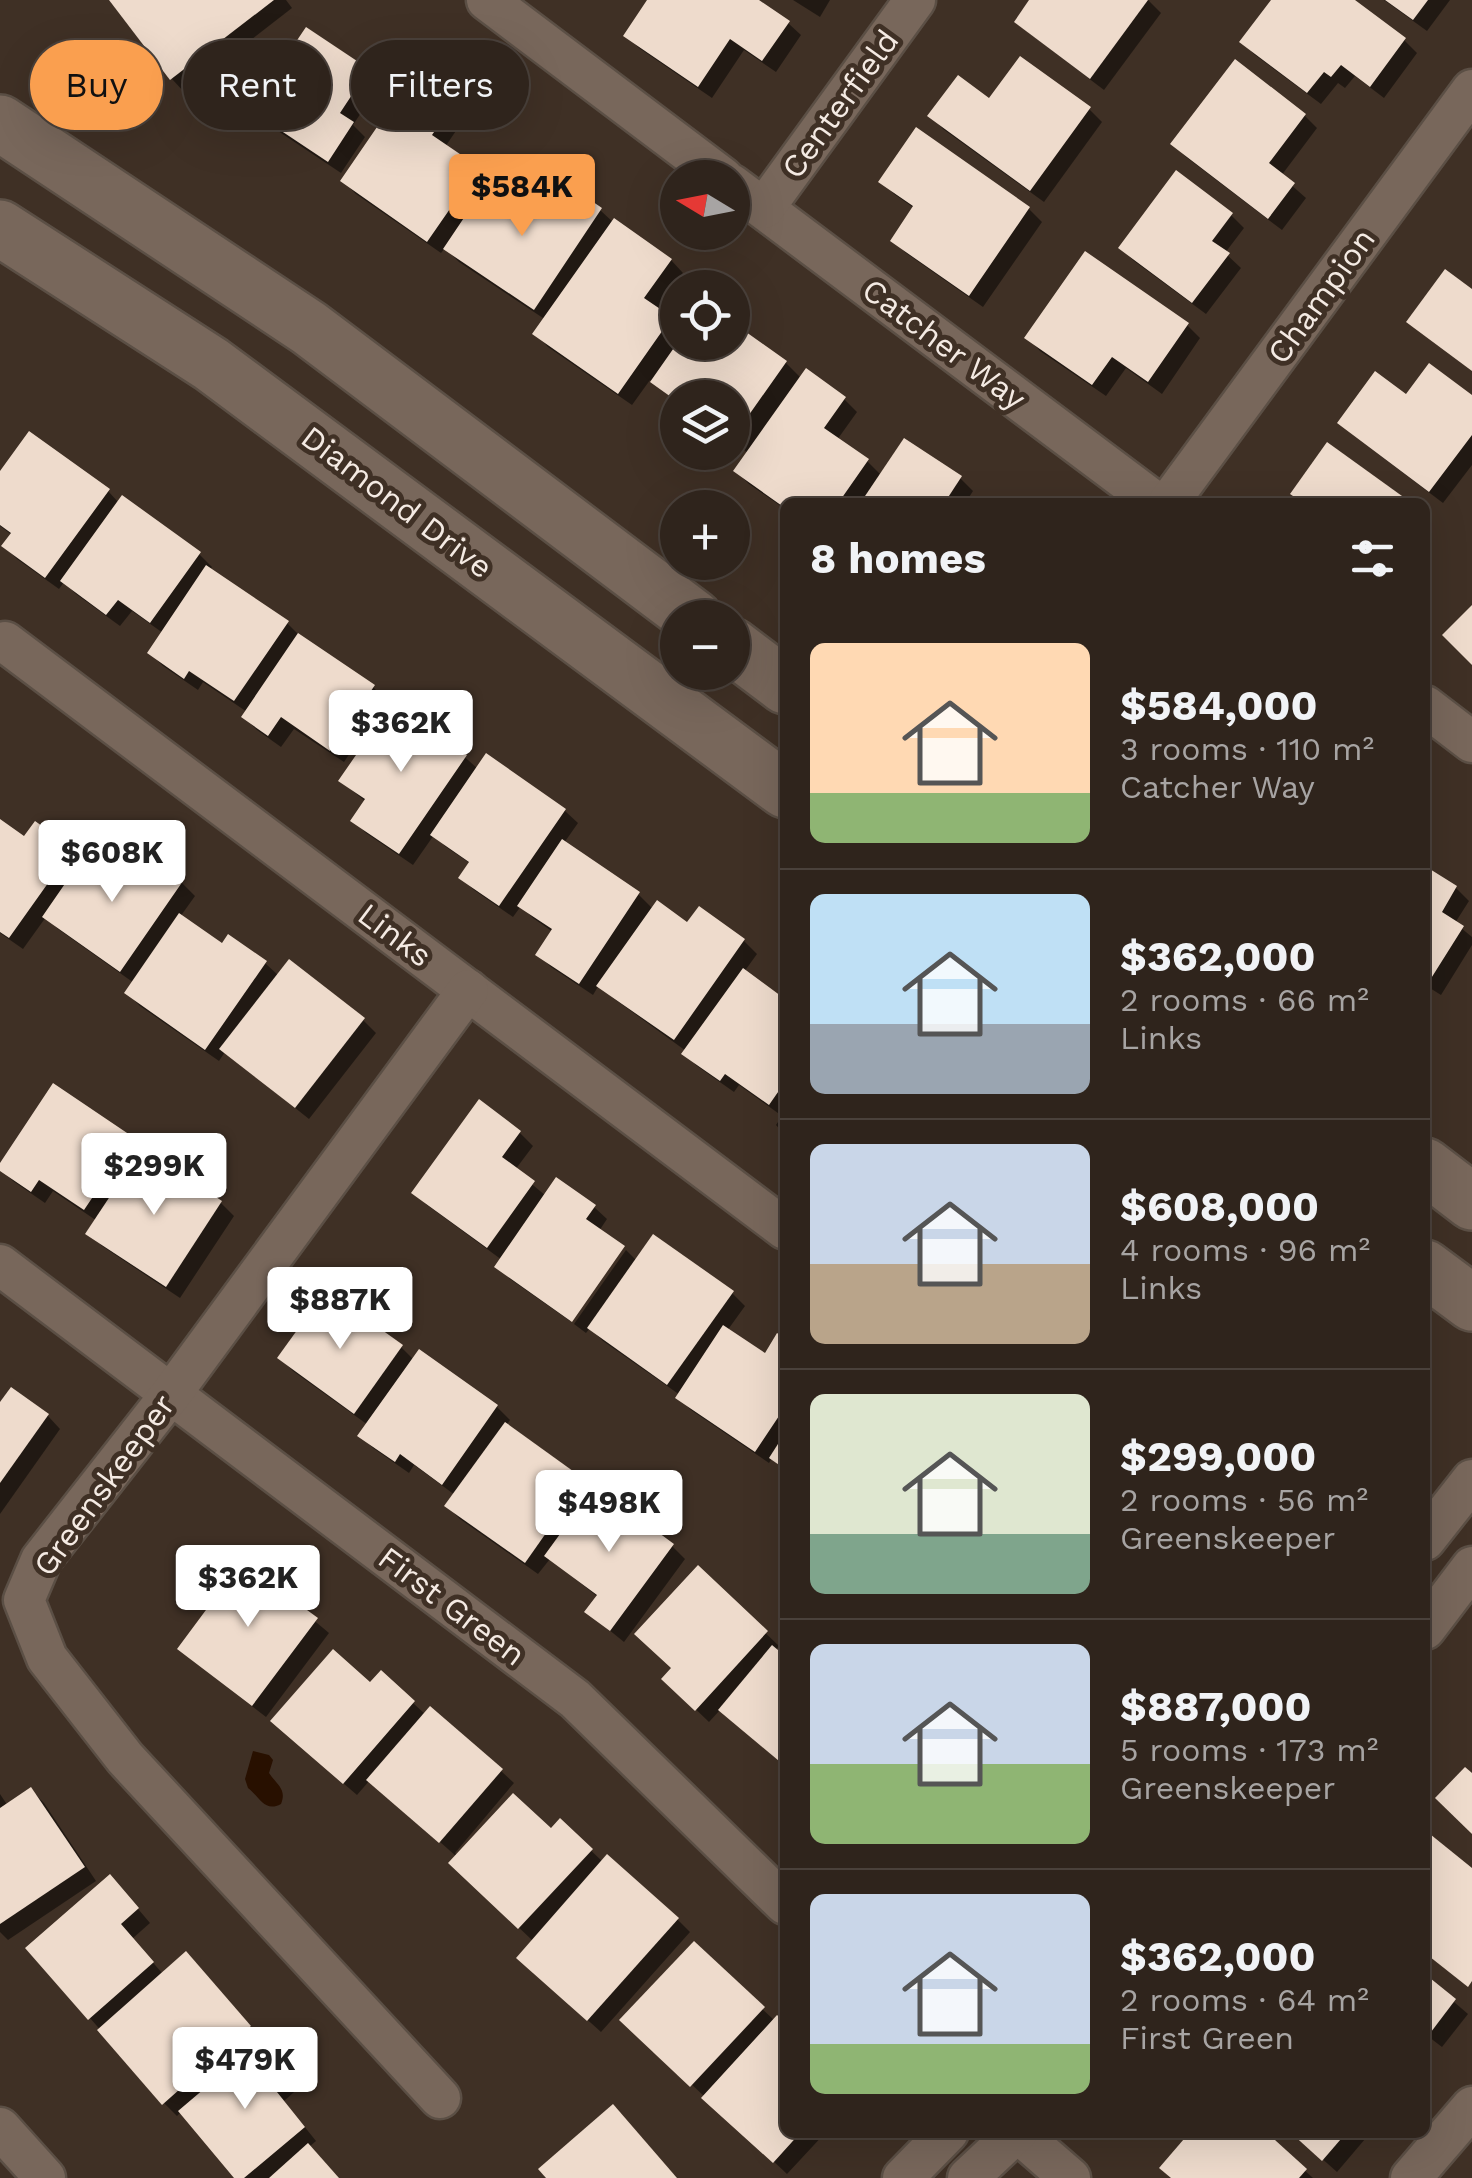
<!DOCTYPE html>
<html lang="en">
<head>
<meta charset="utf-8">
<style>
  :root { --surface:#2f241c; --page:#372c25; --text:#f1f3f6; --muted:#a7a4a3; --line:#4a413b; --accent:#fa9f4f }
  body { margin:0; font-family:"Work Sans",sans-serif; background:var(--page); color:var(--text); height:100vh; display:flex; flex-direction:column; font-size:38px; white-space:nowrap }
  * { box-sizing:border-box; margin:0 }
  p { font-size:32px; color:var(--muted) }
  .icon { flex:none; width:55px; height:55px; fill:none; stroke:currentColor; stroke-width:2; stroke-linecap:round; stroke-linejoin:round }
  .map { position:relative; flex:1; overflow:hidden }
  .panel { position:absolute; left:780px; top:498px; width:650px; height:1640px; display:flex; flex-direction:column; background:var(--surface); border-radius:15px; box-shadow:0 10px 40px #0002,0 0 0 2px var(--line) }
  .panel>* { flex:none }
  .banner { position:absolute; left:30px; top:40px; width:600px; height:90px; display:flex; gap:20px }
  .needle { width:65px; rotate:280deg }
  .fabs { position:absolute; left:660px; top:160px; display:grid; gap:20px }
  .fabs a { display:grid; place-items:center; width:90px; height:90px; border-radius:50%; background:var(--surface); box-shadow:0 10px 40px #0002,0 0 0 2px var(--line); font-size:50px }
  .price { position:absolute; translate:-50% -85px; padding:0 22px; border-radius:10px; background:#fff; color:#222; font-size:32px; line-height:65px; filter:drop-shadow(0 2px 5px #0008) }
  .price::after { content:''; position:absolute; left:50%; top:60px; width:30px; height:22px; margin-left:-15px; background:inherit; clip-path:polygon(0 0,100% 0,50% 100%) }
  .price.selected { background:var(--accent); color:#111 }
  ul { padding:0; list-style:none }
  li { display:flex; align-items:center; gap:30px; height:250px; padding:0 30px }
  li+li { border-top:2px solid var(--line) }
  li span { display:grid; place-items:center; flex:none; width:280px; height:200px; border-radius:15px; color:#555 }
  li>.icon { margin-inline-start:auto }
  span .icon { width:120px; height:120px; fill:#fffc; stroke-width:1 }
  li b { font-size:42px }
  h2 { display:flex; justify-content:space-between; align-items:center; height:120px; padding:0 30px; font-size:42px }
  .pill { padding:0 35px; border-radius:45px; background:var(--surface); box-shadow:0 10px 40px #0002,0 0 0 2px var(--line); font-size:35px; line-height:90px }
  .pill.selected { background:var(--accent); color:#111 }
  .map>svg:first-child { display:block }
</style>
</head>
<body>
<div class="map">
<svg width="1472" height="2178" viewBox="0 0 1472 2178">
  <rect width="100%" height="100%" fill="#3f3025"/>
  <path fill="#281000" d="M 253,1751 L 269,1755 L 273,1760 L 269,1773 C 277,1785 287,1789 281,1804 C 264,1813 259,1796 248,1788 L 245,1779 Z"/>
  <g fill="#0007">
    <path d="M 112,0 L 286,0 L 292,8 L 184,92 L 172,79 Z"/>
    <path d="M 650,0 L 755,0 L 788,23 L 801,35 L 776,72 L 744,50 L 712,98 L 639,48 L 626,35 Z"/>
    <path d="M 793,0 L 830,0 L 820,17 Z"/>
    <path d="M 1033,0 L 1148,0 L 1161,13 L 1104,90 L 1030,34 L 1017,22 Z"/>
    <path d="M 1274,0 L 1351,0 L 1404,40 L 1417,53 L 1384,98 L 1355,76 L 1345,88 L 1338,83 L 1321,104 L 1255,55 L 1242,42 Z"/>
    <path d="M 1384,0 L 1450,0 L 1427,31 Z"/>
    <path d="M 367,71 L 380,84 L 353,125 L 365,137 L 341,173 L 266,123 L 253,110 Z"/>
    <path d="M 989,102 L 1089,109 L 1102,122 L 1044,202 L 943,129 L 931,116 Z"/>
    <path d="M 451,106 L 464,119 L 445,147 L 477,169 L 490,182 L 544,218 L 600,210 L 614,223 L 671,260 L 683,273 L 657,310 L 678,326 L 678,342 L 732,342 L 734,326 L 786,363 L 801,378 L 844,399 L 857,412 L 837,440 L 867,461 L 882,476 L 960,478 L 973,491 L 966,502 L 785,502 L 785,509 L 749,484 L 736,471 L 748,453 L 732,442 L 732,398 L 678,398 L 678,403 L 650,380 L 632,405 L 548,347 L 536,334 L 546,320 L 459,262 L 445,248 L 441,253 L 356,194 L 343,181 Z"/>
    <path d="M 1304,115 L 1317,128 L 1281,176 L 1306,198 L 1282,230 L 1186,157 L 1174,144 Z"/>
    <path d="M 916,131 L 1029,209 L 1042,222 L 983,307 L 906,253 L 893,240 L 914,208 L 894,194 L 882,181 Z"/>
    <path d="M 1231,215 L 1244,228 L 1225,253 L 1241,268 L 1206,314 L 1134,261 L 1121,248 Z"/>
    <path d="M 1187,325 L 1200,338 L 1162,394 L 1126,368 L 1106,396 L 1040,351 L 1028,338 Z"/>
    <path d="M 1407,398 L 1472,398 L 1472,465 L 1443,503 L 1353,435 L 1340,422 Z"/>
    <path d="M 0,476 L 108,491 L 119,503 L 199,554 L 212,567 L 210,570 L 287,623 L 300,636 L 373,687 L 386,700 L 344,762 L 294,729 L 281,747 L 257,730 L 244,717 L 247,712 L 203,682 L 198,690 L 163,666 L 150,653 L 163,633 L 132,611 L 120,626 L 76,594 L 64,582 L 59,589 L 17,559 L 4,546 L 12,535 L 0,526 Z"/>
    <path d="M 1294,494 L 1400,498 L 1405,502 L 1302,502 Z"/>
    <path d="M 415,727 L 451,731 L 464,744 L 458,751 L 478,769 L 565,811 L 578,823 L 564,843 L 638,894 L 653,909 L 688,925 L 699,909 L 744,941 L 757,954 L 744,972 L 785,1002 L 785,1135 L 776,1125 L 782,1116 L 739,1085 L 734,1092 L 697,1066 L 684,1053 L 686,1051 L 613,998 L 599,985 L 593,995 L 551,967 L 538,954 L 553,932 L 533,918 L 521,906 L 513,917 L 474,890 L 461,878 L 471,864 L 446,847 L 434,835 L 413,865 L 366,833 L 353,820 L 366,802 L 341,781 Z"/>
    <path d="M 0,822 L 24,839 L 71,850 L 83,862 L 132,877 L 145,857 L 182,883 L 195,896 L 180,917 L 223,947 L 265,963 L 279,976 L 363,1020 L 376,1033 L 309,1119 L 225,1052 L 219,1061 L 140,1006 L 127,993 L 134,983 L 58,929 L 46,917 L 23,949 L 0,933 Z"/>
    <path d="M 1425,869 L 1456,888 L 1469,901 L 1455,923 L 1472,937 L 1472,945 L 1441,995 L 1425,985 Z"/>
    <path d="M 480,1103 L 520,1133 L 533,1146 L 515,1170 L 546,1196 L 594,1207 L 607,1219 L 599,1231 L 622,1247 L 570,1321 L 510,1279 L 497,1266 L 502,1260 L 427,1205 L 414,1192 Z"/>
    <path d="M 132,1139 L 144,1152 L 221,1203 L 234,1216 L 180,1298 L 102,1246 L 89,1233 L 97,1221 L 53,1191 L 45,1203 L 13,1181 L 0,1168 Z"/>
    <path d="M 626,1250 L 637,1261 L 732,1293 L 745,1306 L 727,1331 L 765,1356 L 785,1341 L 785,1471 L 772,1458 L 769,1463 L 691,1410 L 678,1397 L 680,1395 L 603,1341 L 590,1328 L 586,1333 L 574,1324 Z"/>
    <path d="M 401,1347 L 414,1360 L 419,1352 L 497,1407 L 510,1420 L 506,1426 L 583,1481 L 594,1492 L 672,1546 L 685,1559 L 624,1642 L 587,1612 L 598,1597 L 550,1559 L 538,1574 L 460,1519 L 447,1506 L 455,1495 L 414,1465 L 409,1473 L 373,1448 L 360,1435 L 368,1425 L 293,1371 L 280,1358 Z"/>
    <path d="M 0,1406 L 48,1416 L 60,1429 L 0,1514 Z"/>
    <path d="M 698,1569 L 779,1646 L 775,1651 L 785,1659 L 785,1765 L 721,1709 L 709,1722 L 664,1679 L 674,1668 Z"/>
    <path d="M 291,1586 L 304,1599 L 298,1607 L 329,1633 L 266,1717 L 193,1661 L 180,1648 Z"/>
    <path d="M 371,1686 L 413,1703 L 426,1715 L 501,1771 L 514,1783 L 455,1853 L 458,1856 L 551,1832 L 560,1821 L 603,1862 L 677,1919 L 690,1932 L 601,2032 L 532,1970 L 533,1941 L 451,1863 L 457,1857 L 370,1780 L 357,1795 L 286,1734 Z"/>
    <path d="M 31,1790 L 44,1803 L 96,1881 L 8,1940 L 0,1932 L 0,1794 L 8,1806 Z"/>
    <path d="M 122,1890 L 150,1923 L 132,1939 L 163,1974 L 198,1967 L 302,2085 L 284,2101 L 316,2141 L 309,2147 L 337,2178 L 237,2178 L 182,2111 L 177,2116 L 164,2103 L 29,1948 Z"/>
    <path d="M 694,1944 L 775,2021 L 785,2026 L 785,2132 L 826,2132 L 787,2174 L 623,2020 Z"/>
    <path d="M 1425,1977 L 1468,2014 L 1442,2047 L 1425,2034 Z"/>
    <path d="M 1262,2132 L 1313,2178 L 1173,2178 Z"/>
    <path d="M 1292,2132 L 1371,2132 L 1337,2172 Z"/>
  </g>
  <g fill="#eedbcc">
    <path d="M 109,0 L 274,0 L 170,80 Z"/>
    <path d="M 647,0 L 759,0 L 790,21 L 762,61 L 730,39 L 698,87 L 623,36 Z"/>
    <path d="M 1029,0 L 1148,0 L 1090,79 L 1014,22 Z"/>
    <path d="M 1271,0 L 1355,0 L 1406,38 L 1370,87 L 1341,65 L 1331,77 L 1324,72 L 1307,93 L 1239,42 Z"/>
    <path d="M 1385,0 L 1428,0 L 1413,20 Z"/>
    <path d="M 306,27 L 369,69 L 340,113 L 354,122 L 328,162 L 250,110 Z"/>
    <path d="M 1020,56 L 1091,107 L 1030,191 L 927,116 L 958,75 L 989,98 Z"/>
    <path d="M 1235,59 L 1306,114 L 1269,163 L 1295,183 L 1268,219 L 1170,144 Z"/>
    <path d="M 412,76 L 453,104 L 432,135 L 479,167 L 427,242 L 340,181 Z"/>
    <path d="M 916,127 L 1030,207 L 969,296 L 890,241 L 913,206 L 878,182 Z"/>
    <path d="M 1176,170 L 1233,213 L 1212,241 L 1230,253 L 1192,303 L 1118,248 Z"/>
    <path d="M 490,179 L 543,214 L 564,182 L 602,208 L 534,310 L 443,249 Z"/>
    <path d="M 614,218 L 672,259 L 644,298 L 672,317 L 618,394 L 532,334 Z"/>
    <path d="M 1085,251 L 1189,323 L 1148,382 L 1112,357 L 1092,385 L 1024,338 Z"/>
    <path d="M 1445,269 L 1472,289 L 1472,371 L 1406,322 Z"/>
    <path d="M 732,322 L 787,361 L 732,439 L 732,398 L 678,398 L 678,402 L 650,382 L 678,342 L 732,342 Z"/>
    <path d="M 1429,363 L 1472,395 L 1472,435 L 1429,492 L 1337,423 L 1375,371 L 1406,394 Z"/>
    <path d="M 806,368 L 846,397 L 824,428 L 869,459 L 839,502 L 785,502 L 785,508 L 733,471 Z"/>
    <path d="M 29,431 L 110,489 L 45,578 L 1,546 L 11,533 L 0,525 L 0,471 Z"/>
    <path d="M 904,438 L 962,476 L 945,502 L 861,502 Z"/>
    <path d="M 1327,442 L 1402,496 L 1397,502 L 1302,502 L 1290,494 Z"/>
    <path d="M 122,495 L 201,552 L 150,623 L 118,600 L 106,615 L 60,581 Z"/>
    <path d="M 206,565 L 289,621 L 234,701 L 189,671 L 184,679 L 147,653 Z"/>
    <path d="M 1472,605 L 1472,665 L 1442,635 Z"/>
    <path d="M 298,633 L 375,685 L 330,751 L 281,717 L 268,736 L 241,717 Z"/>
    <path d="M 390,706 L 414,724 L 424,709 L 452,729 L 445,739 L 467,755 L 399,854 L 350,821 L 365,799 L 338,781 Z"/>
    <path d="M 486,753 L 566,809 L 499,906 L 458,878 L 469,862 L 430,835 Z"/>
    <path d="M 0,819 L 24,836 L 35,821 L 73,848 L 9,938 L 0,932 Z"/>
    <path d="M 562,839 L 640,892 L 579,984 L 535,955 L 552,929 L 517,906 Z"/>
    <path d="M 91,846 L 131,873 L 145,854 L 183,881 L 120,972 L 42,917 Z"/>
    <path d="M 1425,866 L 1457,886 L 1442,912 L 1464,926 L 1425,988 Z"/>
    <path d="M 657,900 L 687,922 L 699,906 L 745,939 L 674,1040 L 596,986 Z"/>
    <path d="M 179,913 L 222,943 L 228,934 L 267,961 L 205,1050 L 124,993 Z"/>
    <path d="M 289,959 L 365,1018 L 295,1108 L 219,1049 Z"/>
    <path d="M 743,968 L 785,999 L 785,1082 L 769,1105 L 725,1074 L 720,1081 L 681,1054 Z"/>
    <path d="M 53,1083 L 133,1137 L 84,1210 L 39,1180 L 31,1192 L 0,1171 L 0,1163 Z"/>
    <path d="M 479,1099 L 521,1131 L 502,1157 L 535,1181 L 487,1248 L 411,1193 Z"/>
    <path d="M 142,1148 L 222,1201 L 166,1287 L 85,1234 Z"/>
    <path d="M 556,1177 L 596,1205 L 586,1219 L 625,1246 L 572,1322 L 494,1267 Z"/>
    <path d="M 653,1234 L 734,1291 L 667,1385 L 587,1328 Z"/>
    <path d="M 326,1290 L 403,1345 L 354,1414 L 277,1358 Z"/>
    <path d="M 723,1325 L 765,1353 L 777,1333 L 785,1338 L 785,1407 L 755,1452 L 675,1398 Z"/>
    <path d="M 419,1349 L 498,1405 L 442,1485 L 400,1454 L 395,1462 L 357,1436 Z"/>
    <path d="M 11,1387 L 49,1414 L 0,1483 L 0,1402 Z"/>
    <path d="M 505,1422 L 584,1479 L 525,1563 L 444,1506 Z"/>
    <path d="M 785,1433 L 785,1469 L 769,1458 Z"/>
    <path d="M 595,1486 L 674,1544 L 610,1631 L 584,1612 L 597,1595 L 544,1556 Z"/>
    <path d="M 249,1552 L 292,1585 L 285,1594 L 318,1618 L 252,1706 L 177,1649 Z"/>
    <path d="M 698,1565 L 768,1631 L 695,1711 L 661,1679 L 671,1668 L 634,1634 Z"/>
    <path d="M 772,1645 L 785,1656 L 785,1766 L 718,1710 Z"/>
    <path d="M 333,1649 L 370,1682 L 381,1670 L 415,1701 L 343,1784 L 270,1721 Z"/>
    <path d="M 430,1706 L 503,1769 L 439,1843 L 366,1780 Z"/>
    <path d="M 1465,1767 L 1472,1773 L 1472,1834 L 1435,1798 Z"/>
    <path d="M 31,1787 L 85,1867 L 0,1924 L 0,1808 Z"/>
    <path d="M 513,1793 L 551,1828 L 560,1818 L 593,1849 L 518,1929 L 448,1863 Z"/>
    <path d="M 1425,1830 L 1472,1868 L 1472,1981 L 1468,1987 L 1425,1953 Z"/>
    <path d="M 607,1854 L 679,1918 L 587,2021 L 516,1958 Z"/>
    <path d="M 110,1874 L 139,1908 L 121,1924 L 154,1962 L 88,2020 L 25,1948 Z"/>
    <path d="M 694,1941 L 765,2007 L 690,2087 L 619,2020 Z"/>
    <path d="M 186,1951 L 251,2026 L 162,2105 L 97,2030 Z"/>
    <path d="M 1425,1974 L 1456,1999 L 1428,2036 L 1425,2034 Z"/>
    <path d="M 777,2015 L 785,2022 L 785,2132 L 801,2132 L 773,2163 L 701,2098 Z"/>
    <path d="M 264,2038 L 291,2071 L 273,2087 L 305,2127 L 244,2178 L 234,2178 L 178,2111 Z"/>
    <path d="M 613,2104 L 677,2178 L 546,2178 L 538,2169 Z"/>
    <path d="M 1190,2132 L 1266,2132 L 1307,2169 L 1299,2178 L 1171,2178 L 1159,2168 Z"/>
    <path d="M 1290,2132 L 1347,2132 L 1322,2161 Z"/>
    <path d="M 308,2143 L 339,2178 L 269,2178 Z"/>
  </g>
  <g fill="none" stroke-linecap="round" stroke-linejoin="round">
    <defs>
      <g id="street">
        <path d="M 487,0 L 723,178"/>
        <path d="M 732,185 L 1155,502"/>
        <path d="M 764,208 L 915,0"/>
        <path d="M 1169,502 L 1472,90"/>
        <path d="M 5,642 L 785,1229"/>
        <path d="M 1425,706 L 1472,742"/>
        <path d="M 0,1265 L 575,1699 L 785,1904"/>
        <path d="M 1425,1540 L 1472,1480"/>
        <path d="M 1425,1629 L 1472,1567"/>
        <path d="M 440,2098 L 125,1758 L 47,1658 L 24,1600 L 41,1560 L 171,1394 L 468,990"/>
        <path d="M 0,2128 L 45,2178"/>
        <path d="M 1017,2132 L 1070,2178"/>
        <path d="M 903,2178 L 948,2132"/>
        <path d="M 968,2178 L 1017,2132"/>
        <path d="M 1411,2178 L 1472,2107"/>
      </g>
      <g id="secondary">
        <path d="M 0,123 L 309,328 L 694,618"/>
        <path d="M 0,228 L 211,364 L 785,790"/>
        <path d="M 732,646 L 785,686"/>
        <path d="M 1425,1166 L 1472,1202"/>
        <path d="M 1425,1268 L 1472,1303"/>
      </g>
    </defs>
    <use href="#street" stroke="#5b4f45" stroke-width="45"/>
    <use href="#secondary" stroke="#5b4f45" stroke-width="60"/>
    <use href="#street" stroke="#78675b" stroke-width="40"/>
    <use href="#secondary" stroke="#78675b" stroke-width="55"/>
  </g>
  <g text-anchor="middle" stroke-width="10" stroke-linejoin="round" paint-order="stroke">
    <g font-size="32" fill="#f4eae3" stroke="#3f3025">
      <text transform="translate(840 104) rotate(-54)" y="11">Centerfield</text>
      <text transform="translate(1321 296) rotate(-54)" y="11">Champion</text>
      <text transform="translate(944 344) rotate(37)" y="11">Catcher Way</text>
      <text transform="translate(397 502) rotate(37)" y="11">Diamond Drive</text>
      <text transform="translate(395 935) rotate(37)" y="11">Links</text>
      <text transform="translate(104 1485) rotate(-54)" y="11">Greenskeeper</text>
      <text transform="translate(452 1606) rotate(37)" y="11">First Green</text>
    </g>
  </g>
</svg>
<div class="fabs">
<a><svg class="needle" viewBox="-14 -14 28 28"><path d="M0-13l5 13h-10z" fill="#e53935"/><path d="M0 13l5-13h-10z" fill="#a7a4a3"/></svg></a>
<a><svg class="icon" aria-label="locate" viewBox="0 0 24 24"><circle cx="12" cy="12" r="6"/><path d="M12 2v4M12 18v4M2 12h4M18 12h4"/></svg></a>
<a><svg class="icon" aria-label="layers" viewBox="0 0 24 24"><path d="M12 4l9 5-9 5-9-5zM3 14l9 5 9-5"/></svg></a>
<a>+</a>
<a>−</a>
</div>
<b class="price selected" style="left:522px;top:239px">$584K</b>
<b class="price" style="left:401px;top:775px">$362K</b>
<b class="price" style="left:112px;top:905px">$608K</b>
<b class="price" style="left:154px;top:1218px">$299K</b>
<b class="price" style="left:340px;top:1352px">$887K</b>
<b class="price" style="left:609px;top:1555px">$498K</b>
<b class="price" style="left:248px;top:1630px">$362K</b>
<b class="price" style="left:245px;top:2112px">$479K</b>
<div class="banner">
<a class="pill selected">Buy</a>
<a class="pill">Rent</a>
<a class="pill">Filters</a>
</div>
<section class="panel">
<h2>8 homes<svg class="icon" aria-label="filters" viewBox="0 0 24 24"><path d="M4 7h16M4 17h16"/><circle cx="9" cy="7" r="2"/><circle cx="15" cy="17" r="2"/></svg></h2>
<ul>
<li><span style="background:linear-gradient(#ffd9b3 75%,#8fb573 0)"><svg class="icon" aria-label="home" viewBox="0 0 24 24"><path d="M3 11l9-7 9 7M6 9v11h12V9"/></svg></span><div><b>$584,000</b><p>3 rooms · 110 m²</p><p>Catcher Way</p></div></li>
<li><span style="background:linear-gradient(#bfe0f5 65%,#9aa5b1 0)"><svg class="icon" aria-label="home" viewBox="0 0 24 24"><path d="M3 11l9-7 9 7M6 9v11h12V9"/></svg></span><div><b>$362,000</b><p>2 rooms · 66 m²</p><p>Links</p></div></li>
<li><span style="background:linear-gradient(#c9d6e8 60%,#b9a48a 0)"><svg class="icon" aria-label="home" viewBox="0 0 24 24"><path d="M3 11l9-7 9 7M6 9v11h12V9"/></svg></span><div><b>$608,000</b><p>4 rooms · 96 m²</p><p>Links</p></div></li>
<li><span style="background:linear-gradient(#dfe7d0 70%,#7fa58c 0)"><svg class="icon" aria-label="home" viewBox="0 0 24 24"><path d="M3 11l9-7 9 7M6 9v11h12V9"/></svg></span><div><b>$299,000</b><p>2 rooms · 56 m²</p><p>Greenskeeper</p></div></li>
<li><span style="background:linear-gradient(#c9d6e8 60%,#8fb573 0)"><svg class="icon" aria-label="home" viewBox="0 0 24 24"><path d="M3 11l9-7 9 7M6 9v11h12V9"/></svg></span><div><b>$887,000</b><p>5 rooms · 173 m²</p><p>Greenskeeper</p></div></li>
<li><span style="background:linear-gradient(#c9d6e8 75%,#8fb573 0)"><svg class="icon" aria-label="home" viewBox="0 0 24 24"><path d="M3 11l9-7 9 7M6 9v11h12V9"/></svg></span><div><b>$362,000</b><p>2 rooms · 64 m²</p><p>First Green</p></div></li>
</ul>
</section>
</div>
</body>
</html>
